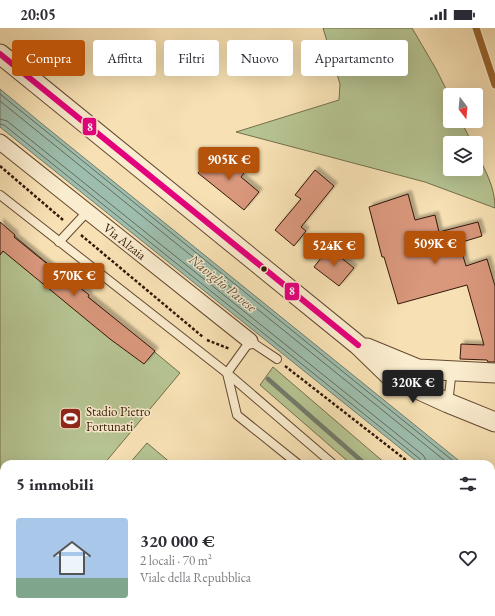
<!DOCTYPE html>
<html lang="it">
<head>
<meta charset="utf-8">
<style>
  :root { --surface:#fff; --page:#f2f2f3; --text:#2b2b33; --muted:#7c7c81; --line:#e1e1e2; --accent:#b45309 }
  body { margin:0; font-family:"EB Garamond",serif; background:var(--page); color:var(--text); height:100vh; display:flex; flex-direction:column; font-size:15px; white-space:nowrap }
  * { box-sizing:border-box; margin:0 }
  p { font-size:13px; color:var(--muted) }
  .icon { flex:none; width:22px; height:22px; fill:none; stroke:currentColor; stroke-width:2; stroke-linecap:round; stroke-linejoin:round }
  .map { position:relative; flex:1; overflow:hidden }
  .drawer { position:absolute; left:0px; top:432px; width:495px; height:156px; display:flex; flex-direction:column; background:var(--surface); border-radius:12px 12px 0 0; box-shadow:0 4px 16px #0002 }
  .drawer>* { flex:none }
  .banner { position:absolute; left:12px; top:12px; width:471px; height:36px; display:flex; gap:8px }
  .needle { width:26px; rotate:164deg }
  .controls { position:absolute; left:443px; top:60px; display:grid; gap:8px }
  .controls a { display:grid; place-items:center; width:40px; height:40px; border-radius:4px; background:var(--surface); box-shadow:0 4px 16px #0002; font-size:20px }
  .price { position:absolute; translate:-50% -34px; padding:0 9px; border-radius:4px; background:var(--accent); color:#fff; font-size:13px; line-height:26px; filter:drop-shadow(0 1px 2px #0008) }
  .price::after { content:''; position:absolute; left:50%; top:24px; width:12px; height:9px; margin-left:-6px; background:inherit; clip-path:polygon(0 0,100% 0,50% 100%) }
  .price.selected { background:#222; color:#fff }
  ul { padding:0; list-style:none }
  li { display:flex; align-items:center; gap:12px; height:100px; padding:0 16px }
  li+li { border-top:1px solid var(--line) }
  li span { display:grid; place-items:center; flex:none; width:112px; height:80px; border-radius:4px; color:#555 }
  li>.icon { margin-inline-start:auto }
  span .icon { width:48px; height:48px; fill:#fffc; stroke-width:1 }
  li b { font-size:17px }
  h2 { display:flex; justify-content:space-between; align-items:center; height:48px; padding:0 16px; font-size:17px }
  .pill { padding:0 14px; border-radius:4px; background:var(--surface); box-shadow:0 4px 16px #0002; font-size:14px; line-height:36px }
  .pill.selected { background:var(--accent); color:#fff }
  .status { display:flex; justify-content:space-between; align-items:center; height:28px; padding:0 20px; background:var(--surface); direction:ltr }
  .status svg { height:11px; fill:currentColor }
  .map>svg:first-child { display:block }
</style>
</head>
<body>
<div class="status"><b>20:05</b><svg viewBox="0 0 49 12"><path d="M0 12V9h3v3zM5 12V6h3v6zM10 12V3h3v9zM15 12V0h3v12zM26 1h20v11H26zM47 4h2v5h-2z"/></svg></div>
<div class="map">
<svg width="495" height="588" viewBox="0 0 495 588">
  <defs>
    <filter id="shadow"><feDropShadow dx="3.5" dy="-3.5" stdDeviation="1" flood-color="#0004"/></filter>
  </defs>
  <rect width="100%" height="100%" fill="#f7e1b4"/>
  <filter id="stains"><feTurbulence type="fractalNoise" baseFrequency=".005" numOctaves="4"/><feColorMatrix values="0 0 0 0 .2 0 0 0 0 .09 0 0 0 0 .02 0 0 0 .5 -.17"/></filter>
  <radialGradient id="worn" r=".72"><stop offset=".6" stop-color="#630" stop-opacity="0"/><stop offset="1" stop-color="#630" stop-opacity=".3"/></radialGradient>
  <g fill="#b6c492" stroke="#756e4c">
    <path d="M 323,0 L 412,0 L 436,41 L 450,69 L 450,93 L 461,93 L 472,115 L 450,115 L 450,141 L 476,141 L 476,123 C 485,143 495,158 495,180 L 425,154 L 236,104 L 339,72 L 340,56 Z"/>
    <path d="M 0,196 L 180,345 L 104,436 L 4,436 L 4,538 L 0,535 Z"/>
    <path d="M 273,339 L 386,436 L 351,436 L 260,357 Z"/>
    <path d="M 147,415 L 172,436 L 129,436 Z"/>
    <path d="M 491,526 L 495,530 L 495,560 L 491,557 Z"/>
    <path d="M 77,584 L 472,584 L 477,588 L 82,588 Z"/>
  </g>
  <g fill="#9dbeae" stroke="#737b6b">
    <path d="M 0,61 L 41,95 L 463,436 L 420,436 L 0,99 Z"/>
    <path d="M 491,458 L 495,462 L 495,497 L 491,493 Z"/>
  </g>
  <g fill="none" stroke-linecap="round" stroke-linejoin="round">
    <g stroke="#686a5a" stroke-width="1">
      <path d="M 0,66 L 457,436"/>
      <path d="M 0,73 L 449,436"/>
      <path d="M 0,91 L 7,93 L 423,427 L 426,432 L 427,436"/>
      <path d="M 0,96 L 4,97 L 420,431 L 422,436"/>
    </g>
    <g stroke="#737b6b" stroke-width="4.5">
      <path d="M 268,351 L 365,436"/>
      <path d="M 491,546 L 495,550"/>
    </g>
  </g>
  <g fill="#d9977b" stroke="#341707" filter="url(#shadow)">
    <path d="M 213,126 L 231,141 L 237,135 L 246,142 L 241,149 L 259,164 L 244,182 L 198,145 Z"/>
    <path d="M 315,142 L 334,158 L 301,199 L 306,203 L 294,218 L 275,202 L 301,171 L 295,167 Z"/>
    <path d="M 408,166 L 415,192 L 435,187 L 439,204 L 478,194 L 482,208 L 459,215 L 466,238 L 487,231 L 495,258 L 495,334 L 488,334 L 487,332 L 460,331 L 461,316 L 484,317 L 467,257 L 398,276 L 384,229 L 382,229 L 369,179 Z"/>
    <path d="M 0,194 L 15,207 L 14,209 L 77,260 L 78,258 L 89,267 L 88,269 L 155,323 L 144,336 L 110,311 L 3,223 L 0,227 Z"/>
    <path d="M 329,220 L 354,240 L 339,258 L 314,239 Z"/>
  </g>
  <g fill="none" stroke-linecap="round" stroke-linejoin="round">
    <defs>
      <g id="service">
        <path d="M 0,167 L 227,345 L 333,436"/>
        <path d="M 59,214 L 87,184"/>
        <path d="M 277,331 L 250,313 L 227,345 L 237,387 L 298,436"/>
        <path d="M 448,375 L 452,342"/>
        <path d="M 491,571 L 495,574"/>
        <path d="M 482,584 L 487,588"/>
      </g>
      <path id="minor" d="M 0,114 L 250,313"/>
      <g id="tertiary">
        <path d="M 0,26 L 358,317 L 391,349 L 448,375 L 495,394"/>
        <path d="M 367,320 L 418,341 L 495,345"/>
      </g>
    </defs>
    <use href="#service" stroke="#654a32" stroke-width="10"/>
    <use href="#minor" stroke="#654a32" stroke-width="17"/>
    <use href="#tertiary" stroke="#654a32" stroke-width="21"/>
    <g stroke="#341707" stroke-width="2.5" stroke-dasharray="3 2" stroke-linecap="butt">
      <path d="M 0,138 L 63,192"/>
      <path d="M 81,207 L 203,309"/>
      <path d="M 207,312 L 230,321"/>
      <path d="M 285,338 L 411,436"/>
      <path d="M 491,498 L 495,501"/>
    </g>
    <use href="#service" stroke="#faecce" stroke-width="8"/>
    <use href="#minor" stroke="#faecce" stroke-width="15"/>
    <use href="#tertiary" stroke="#faecce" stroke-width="19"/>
    <defs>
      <path id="bus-1" d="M 0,26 L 358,317"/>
    </defs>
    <use href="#bus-1" stroke="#faecce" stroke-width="9"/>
    <use href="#bus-1" stroke="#e5007d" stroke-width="6"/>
    <defs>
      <path id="rail-1" d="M 476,0 L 495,57"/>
    </defs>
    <use href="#rail-1" stroke="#faecce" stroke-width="10"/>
    <use href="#rail-1" stroke="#99642e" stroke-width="7"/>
  </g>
  <defs>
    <symbol id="stadium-square" viewBox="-11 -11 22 22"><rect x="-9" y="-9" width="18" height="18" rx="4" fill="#8f2418" stroke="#faecce"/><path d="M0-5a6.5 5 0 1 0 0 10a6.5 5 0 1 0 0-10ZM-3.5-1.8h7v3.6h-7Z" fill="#fff"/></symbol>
  </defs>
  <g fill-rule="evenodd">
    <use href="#stadium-square" x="58" y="378" width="25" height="25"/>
  </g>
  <circle fill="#341707" stroke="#faecce" stroke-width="1.5" cx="264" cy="241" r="3.5"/>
  <g text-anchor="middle" stroke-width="3" stroke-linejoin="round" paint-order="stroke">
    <g font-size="13" fill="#341707" stroke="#faecce">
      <text transform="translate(125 213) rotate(38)" y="5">Via Alzaia</text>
    </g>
    <g font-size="13" fill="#341707" stroke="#faecce" text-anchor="start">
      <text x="86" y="388">Stadio Pietro<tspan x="86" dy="15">Fortunati</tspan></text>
    </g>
    <g font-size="14" font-style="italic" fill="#595141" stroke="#faecce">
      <text transform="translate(223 255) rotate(39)" y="5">Naviglio Pavese</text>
    </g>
  </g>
  <g stroke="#faecce" stroke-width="1.5">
    <rect x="82" y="89" width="15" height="19" rx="4" fill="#e5007d"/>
    <rect x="284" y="254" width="16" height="19" rx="4" fill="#e5007d"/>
  </g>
  <g font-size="11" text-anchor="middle" font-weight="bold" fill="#fff">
    <text x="90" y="103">8</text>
    <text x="292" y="267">8</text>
  </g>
  <rect width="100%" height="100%" filter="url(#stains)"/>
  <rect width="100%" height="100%" fill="url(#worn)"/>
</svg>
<div class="controls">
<a><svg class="needle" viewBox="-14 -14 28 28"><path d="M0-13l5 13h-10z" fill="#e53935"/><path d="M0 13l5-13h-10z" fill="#7c7c81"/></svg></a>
<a><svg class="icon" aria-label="layers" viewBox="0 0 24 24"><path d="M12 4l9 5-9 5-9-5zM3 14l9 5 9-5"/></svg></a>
</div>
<b class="price" style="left:229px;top:153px">905K €</b>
<b class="price" style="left:435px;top:237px">509K €</b>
<b class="price" style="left:334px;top:239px">524K €</b>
<b class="price" style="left:74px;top:269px">570K €</b>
<b class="price selected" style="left:413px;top:376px">320K €</b>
<div class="banner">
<a class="pill selected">Compra</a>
<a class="pill">Affitta</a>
<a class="pill">Filtri</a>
<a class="pill">Nuovo</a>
<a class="pill">Appartamento</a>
</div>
<section class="drawer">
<h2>5 immobili<svg class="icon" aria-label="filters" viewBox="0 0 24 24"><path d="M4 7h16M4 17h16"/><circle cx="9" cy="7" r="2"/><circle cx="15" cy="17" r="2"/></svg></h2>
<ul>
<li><span style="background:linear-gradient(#a9c7e8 75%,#7fa58c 0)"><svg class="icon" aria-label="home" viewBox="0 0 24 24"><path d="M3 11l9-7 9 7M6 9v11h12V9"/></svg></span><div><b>320 000 €</b><p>2 locali · 70 m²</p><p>Viale della Repubblica</p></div><svg class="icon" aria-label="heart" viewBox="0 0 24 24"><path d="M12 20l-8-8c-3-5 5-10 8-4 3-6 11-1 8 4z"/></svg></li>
</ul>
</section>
</div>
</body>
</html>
